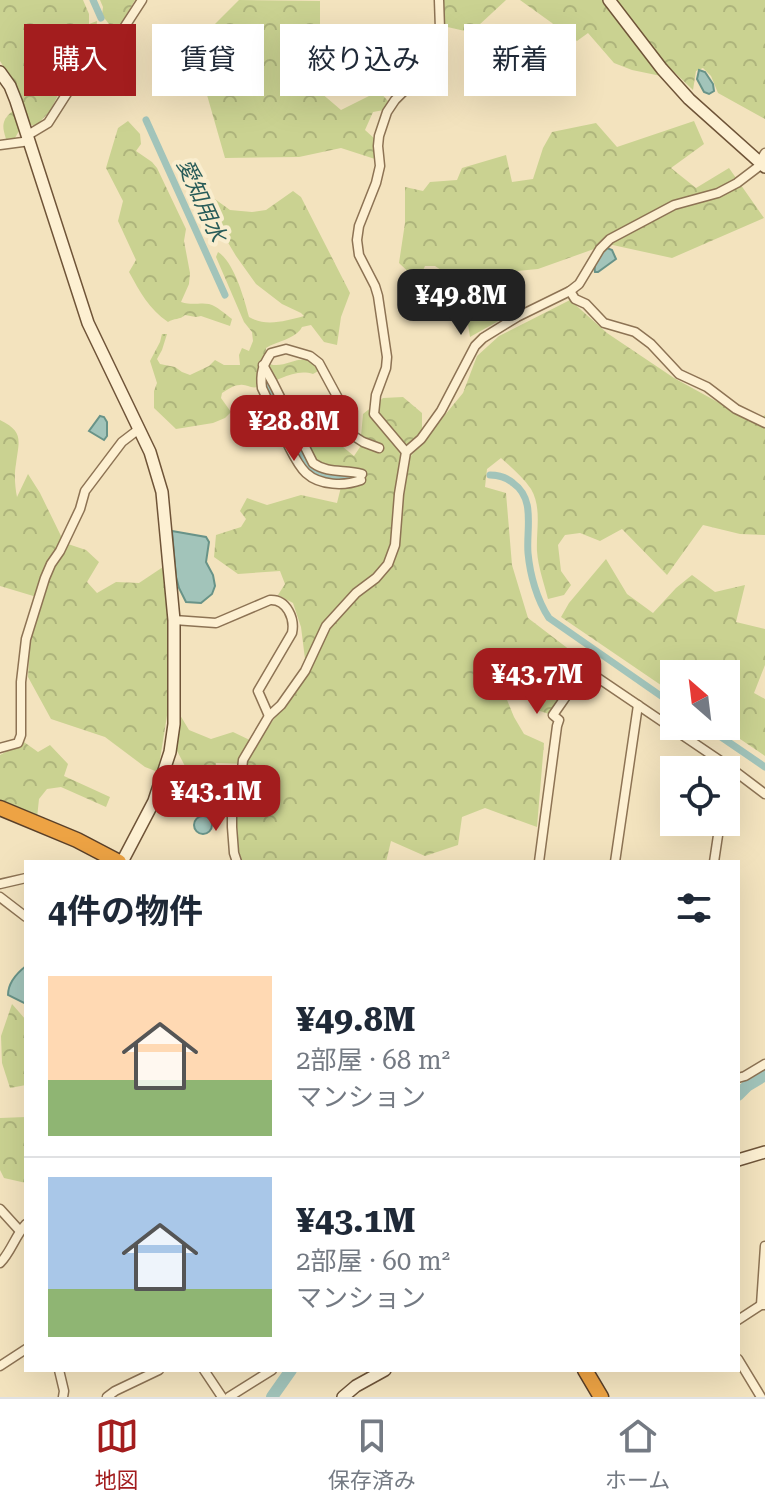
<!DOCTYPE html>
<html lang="ja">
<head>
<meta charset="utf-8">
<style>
  :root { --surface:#fff; --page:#f2f2f3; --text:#1f2937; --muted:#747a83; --line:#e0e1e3; --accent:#a31d1e }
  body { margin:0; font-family:"Roboto Serif","Noto Sans JP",serif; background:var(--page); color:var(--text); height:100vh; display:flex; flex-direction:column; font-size:30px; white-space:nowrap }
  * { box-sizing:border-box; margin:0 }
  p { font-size:26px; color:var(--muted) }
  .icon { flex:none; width:44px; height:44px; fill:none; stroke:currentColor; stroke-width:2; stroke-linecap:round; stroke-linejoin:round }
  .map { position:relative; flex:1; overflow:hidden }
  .panel { position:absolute; left:24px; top:860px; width:716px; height:512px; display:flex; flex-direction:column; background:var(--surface); border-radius:0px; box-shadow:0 8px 32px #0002 }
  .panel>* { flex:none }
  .hud { position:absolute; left:24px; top:24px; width:718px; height:72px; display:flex; gap:16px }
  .needle { width:52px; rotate:332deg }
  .buttons { position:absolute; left:660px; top:660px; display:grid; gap:16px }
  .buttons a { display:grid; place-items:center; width:80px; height:80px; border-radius:0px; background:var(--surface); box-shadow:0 8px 32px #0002; font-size:40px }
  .price { position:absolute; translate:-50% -68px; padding:0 18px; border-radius:16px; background:var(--accent); color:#fff; font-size:26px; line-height:52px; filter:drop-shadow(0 2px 4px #0008) }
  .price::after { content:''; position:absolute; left:50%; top:48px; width:24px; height:18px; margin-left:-12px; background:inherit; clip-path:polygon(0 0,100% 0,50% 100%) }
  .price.selected { background:#222; color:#fff }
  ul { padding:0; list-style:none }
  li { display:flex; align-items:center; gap:24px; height:200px; padding:0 24px }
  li+li { border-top:2px solid var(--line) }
  li span { display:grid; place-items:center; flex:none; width:224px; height:160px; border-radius:0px; color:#555 }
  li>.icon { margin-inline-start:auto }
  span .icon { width:96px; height:96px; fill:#fffc; stroke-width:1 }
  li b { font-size:34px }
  h2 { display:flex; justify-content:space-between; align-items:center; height:96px; padding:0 24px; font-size:34px }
  .pill { padding:0 28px; border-radius:0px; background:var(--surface); box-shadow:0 8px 32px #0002; font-size:28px; line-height:72px }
  .pill.selected { background:var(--accent); color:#fff }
  .menu { display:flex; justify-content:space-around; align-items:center; height:112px; border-top:2px solid var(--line); background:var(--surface); font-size:22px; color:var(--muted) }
  .menu a { display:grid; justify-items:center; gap:4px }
  .menu .selected { color:var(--accent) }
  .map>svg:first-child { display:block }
</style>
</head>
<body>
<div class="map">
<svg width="765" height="1397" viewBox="0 0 765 1397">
  <defs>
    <pattern id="forest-crowns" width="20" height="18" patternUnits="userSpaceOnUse" patternTransform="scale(2)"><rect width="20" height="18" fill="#cad291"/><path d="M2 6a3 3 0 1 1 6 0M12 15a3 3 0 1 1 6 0" fill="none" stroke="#aeb47c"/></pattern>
  </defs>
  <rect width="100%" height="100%" fill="#f3e3be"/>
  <g fill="url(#forest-crowns)">
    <path d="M 0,0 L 83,0 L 89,14 L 89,24 L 97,21 L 96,33 L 100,38 L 102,45 C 90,58 74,83 54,77 C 46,74 39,67 31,64 L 25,70 L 27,81 L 34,91 L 46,94 L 59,93 L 50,111 L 36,126 L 31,125 L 27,120 L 18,90 L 0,61 Z"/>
    <path d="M 100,0 L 135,0 L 119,27 L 112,28 L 102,15 L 103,7 Z"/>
    <path d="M 239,0 L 320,1 L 320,43 L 341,59 L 320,92 L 341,110 L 379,91 L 388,101 L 384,110 L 373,112 L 365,130 L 375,139 L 375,159 L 341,148 L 299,157 L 225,158 L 203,81 L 181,58 Z"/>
    <path d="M 442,0 L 506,0 L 478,26 L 465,31 L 443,26 Z"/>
    <path d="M 520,0 L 765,0 L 765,119 L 718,93 L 711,76 L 703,68 L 696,71 L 693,90 L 671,69 L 661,76 L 632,70 L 614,63 L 588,33 L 577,41 Z"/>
    <path d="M 14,110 L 20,129 L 15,138 L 6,139 C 2,126 1,120 14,110 Z"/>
    <path d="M 128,121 L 140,134 L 141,144 L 136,151 L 152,162 L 157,168 L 186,229 L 184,241 L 190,273 L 189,284 L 181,302 C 194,306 199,302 209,304 C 217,306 225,314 232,319 L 230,326 L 201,316 L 196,317 L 185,315 C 180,320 174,318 168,322 C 149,309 140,292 129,272 L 136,260 L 118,221 L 123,201 L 106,168 L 118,128 Z"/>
    <path d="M 694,121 L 704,144 L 671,168 L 696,188 L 729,168 L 764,218 L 672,258 L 608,244 L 538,269 L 517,271 L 519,280 L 509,315 L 470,337 L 465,306 L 468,288 L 435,266 L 425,266 L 418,281 L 399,263 L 405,223 L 405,187 L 423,191 L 430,182 L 457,180 L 462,168 L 506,155 L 512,182 L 533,179 L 543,148 L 552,132 L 596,123 L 617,147 Z"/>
    <path d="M 293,191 L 301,197 L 350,293 L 341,317 L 337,345 L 324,342 L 311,325 L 302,327 C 296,339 277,341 266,348 L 265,362 C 285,374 304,345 320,370 L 313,374 C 294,368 277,382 258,387 C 250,389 247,384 240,385 C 233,385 227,390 222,393 L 221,398 L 231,412 L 225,418 L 213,423 L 176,429 L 154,408 L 154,391 L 157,383 L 150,361 L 160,342 L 162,334 L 167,334 L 162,350 L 157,359 L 160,364 L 175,367 L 182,372 L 190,375 L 209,366 L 215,360 L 224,365 L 240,365 L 239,355 L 242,348 L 249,351 L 253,341 L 252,332 L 244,322 L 216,257 L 218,252 C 234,262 244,298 249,317 C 265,327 286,321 304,316 L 301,313 L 282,304 L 256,284 L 236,256 L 217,224 L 210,209 L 212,197 L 230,210 L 252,212 L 266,210 Z"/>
    <path d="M 570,300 L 607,333 L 674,378 L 754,422 L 765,415 L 765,535 L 740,534 L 703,525 L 667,575 L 622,529 L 600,541 L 580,533 L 565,535 L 558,545 L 561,571 L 571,585 L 564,595 L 548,599 C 544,583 538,567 537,551 C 536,530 542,508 531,489 C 523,477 511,467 501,458 L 487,469 L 485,487 L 506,493 L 512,565 L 528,618 L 600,673 L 572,678 L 549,714 L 534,709 L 506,653 L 479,662 L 501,685 L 514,717 L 524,734 L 544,743 L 537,827 L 485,808 L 462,817 L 458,845 L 425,856 L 391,841 L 386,862 L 242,862 L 239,851 L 235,802 L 244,792 L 247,764 L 216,763 L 214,786 L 231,793 L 226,803 L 197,789 L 175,747 L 180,715 L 189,730 L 211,739 L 233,732 L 256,743 L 307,675 L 301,627 L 293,603 L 278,595 L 285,584 L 280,571 L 238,574 L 214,557 L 216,535 L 241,527 L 246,519 L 240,511 L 247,498 L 267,505 L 301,495 L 337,503 L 341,487 L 363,484 L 364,473 L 327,467 L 312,457 L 302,432 L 335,421 L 337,442 L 354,456 L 360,447 L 363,414 L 383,398 L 403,397 L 422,413 L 422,434 L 411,456 L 463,393 L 477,356 L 499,336 Z"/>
    <path d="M 0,420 C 24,432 19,440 16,464 C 14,474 15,487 17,497 L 28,474 L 40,493 L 62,538 L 68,544 L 86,550 L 99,562 L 87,582 L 97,593 L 116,582 L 139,583 L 163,567 L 169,637 L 169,703 L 158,772 L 145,767 L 105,737 L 51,719 L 28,677 L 31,622 L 40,598 L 0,586 Z"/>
    <path d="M 606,559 L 627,594 L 653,613 L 676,588 L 692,575 L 715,592 L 745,585 L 736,622 L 765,629 L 765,665 L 754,693 L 765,699 L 765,756 L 721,726 L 726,726 L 726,674 L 674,674 L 674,694 L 561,617 L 569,603 Z"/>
    <path d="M 24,742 L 38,752 L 50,745 L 68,764 L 64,776 L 110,797 L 106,807 L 61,787 L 47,789 L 39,799 L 37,818 L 0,803 L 0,755 Z"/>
    <path d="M 12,1004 L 26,1020 L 26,1085 L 10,1088 L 2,1063 L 1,1036 Z"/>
    <path d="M 26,1117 L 26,1183 L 4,1178 L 0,1170 L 0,1118 Z"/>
  </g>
  <g fill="#a2c4ba" stroke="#689388" stroke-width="2">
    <path d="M 699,70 L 705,72 L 713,84 L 714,91 L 709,94 L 704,92 L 697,79 Z"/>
    <path d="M 607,248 L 612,250 L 616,259 L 598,272 L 595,272 C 593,262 600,254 607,248 Z"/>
    <path d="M 100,416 L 104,417 L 107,422 L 107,436 L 104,440 L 89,431 Z"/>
    <path d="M 172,531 L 206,537 L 209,542 L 206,562 L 213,575 L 215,586 L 212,594 L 201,603 L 186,602 L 179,588 L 176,577 Z"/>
    <circle cx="203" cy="825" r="9"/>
    <path d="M 26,966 L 26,1004 L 8,995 C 8,983 17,973 26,966 Z"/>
  </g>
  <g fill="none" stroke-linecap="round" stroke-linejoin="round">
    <g stroke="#a2c4ba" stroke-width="7">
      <path d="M 93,0 L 101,18"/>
      <path d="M 146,120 L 225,295"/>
      <path d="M 268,387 L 309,467 L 320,475 L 361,477"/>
      <path d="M 490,475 C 499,475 506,477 513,483 C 536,499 526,529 528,553 C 530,575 537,600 549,618 L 674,705"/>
      <path d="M 705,726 L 765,767"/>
    </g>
    <g stroke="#a2c4ba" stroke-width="12">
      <path d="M 738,1095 L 747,1086 L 765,1075"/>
      <path d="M 272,1397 L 291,1370"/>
    </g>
    <defs>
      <g id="street">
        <path d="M 28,135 L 48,123 L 71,87 L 120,34 L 142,0"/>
        <path d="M 0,145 L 30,141"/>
        <path d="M 570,291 L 575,299 L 586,304 L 604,323 L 635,332 L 651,344 L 679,374 L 707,387 L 736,409 L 765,423"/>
        <path d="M 263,365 L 273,383 L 313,463 C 328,474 345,469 362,474"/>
        <path d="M 406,452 L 374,414 L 376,395 L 386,368 L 387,357 L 378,296 L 375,286 L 359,255 L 357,240 L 359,226 L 376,183 L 380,166 L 378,146 L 379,136 L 387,112 L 395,100 L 425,70 L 425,65 L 440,29 L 439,0"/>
        <path d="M 361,480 C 345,486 320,486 306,473 C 292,460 272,408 262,388 C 260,373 263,365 271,353 L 286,349 L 310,356 L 319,363 L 339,400 L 346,431 L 363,442 L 379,448"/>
        <path d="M 174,620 L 216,623 L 270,600 C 287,599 295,619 292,633 L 258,691 L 269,716"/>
        <path d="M 0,748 L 18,743 L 21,735 L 21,682 L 26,639 L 45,578 L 51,564 L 60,551 L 80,509 L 85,491 L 122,442 L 139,429"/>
        <path d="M 726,781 L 728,766"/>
        <path d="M 237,862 L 234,853 L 232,827 L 232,799 L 240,789 L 243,760 L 269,716 L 281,705 L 305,671 L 326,626 L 356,593 L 376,578 L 388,564 L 395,545 L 399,494 L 406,452 L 421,439 L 441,411 L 475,346 L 483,338 L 517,317 L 570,291 L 579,284 L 600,249 L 610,239 L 674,205 L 718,193 L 737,183 L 762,164 L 762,158 L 765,153"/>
        <path d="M 539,862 L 557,726 L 559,720 L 553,715 L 576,682 L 598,678 L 728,766 L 765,794"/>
        <path d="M 615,862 L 638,705"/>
        <path d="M 714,862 L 720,822"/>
        <path d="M 0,884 L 26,878"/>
        <path d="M 0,897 L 26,917"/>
        <path d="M 738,1078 L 745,1076 L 765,1064"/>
        <path d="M 0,1209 L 20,1231"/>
        <path d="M 0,1263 C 11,1252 15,1236 26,1224"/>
        <path d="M 761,1305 L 765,1246"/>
        <path d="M 738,1320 L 761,1305 L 764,1305"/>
        <path d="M 738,1359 L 761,1397"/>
        <path d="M 0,1366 L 26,1349"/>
        <path d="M 59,1370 L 64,1391 L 63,1397"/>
        <path d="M 204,1370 L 222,1397"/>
        <path d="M 107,1397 L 115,1391 L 159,1370"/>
        <path d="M 229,1397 L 272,1370"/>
      </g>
      <g id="secondary">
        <path d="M 609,0 L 662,69 L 689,99 L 765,167"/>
        <path d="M 0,72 L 10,86 L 16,101 L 88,323 L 150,452 L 162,492 L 174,620 L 174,724 L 170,752 L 154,801 L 122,862"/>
        <path d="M 738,1160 L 765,1152"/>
        <path d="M 343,1397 L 356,1386 L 385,1370"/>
      </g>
      <g id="highway">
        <path d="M 0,808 L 77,840 L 119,862"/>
        <path d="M 585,1370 L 601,1397"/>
      </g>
    </defs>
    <use href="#street" stroke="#8d7354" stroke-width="11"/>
    <use href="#secondary" stroke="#6f5438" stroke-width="14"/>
    <use href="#highway" stroke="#5a4029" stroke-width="17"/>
    <use href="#street" stroke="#fdf0d2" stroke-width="8"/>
    <use href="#secondary" stroke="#fdf0d2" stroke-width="11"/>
    <use href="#highway" stroke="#eda344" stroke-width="14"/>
  </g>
  <g text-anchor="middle" stroke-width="8" stroke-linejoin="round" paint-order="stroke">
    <g font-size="22" font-style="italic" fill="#285c59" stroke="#f9edce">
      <text transform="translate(202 200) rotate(66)" y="8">愛知用水</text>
    </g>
  </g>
</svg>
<div class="buttons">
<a><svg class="needle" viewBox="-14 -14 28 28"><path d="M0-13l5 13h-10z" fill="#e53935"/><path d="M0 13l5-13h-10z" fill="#747a83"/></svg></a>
<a><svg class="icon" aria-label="locate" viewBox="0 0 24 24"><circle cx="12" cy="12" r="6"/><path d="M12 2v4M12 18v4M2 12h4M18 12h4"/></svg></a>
</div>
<b class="price selected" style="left:461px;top:337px">¥49.8M</b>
<b class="price" style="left:294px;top:463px">¥28.8M</b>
<b class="price" style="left:537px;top:716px">¥43.7M</b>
<b class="price" style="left:216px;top:833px">¥43.1M</b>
<div class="hud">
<a class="pill selected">購入</a>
<a class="pill">賃貸</a>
<a class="pill">絞り込み</a>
<a class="pill">新着</a>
</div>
<section class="panel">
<h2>4件の物件<svg class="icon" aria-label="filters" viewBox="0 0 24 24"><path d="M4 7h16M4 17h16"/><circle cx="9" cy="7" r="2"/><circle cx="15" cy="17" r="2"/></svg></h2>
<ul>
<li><span style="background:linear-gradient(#ffd9b3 65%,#8fb573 0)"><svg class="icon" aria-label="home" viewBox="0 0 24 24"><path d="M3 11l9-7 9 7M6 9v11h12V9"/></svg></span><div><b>¥49.8M</b><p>2部屋 · 68 m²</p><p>マンション</p></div></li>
<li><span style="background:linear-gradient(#a9c7e8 70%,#8fb573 0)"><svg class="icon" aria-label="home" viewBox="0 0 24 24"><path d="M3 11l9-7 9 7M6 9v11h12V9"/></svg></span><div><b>¥43.1M</b><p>2部屋 · 60 m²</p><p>マンション</p></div></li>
</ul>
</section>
</div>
<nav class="menu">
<a class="selected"><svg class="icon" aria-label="map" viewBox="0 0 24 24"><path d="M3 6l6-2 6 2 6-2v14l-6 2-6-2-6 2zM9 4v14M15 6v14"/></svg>地図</a>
<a><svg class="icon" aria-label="saved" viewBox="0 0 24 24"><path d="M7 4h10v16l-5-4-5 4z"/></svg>保存済み</a>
<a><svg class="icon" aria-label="home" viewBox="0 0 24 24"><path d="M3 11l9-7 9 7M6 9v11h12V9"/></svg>ホーム</a>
</nav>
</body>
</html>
